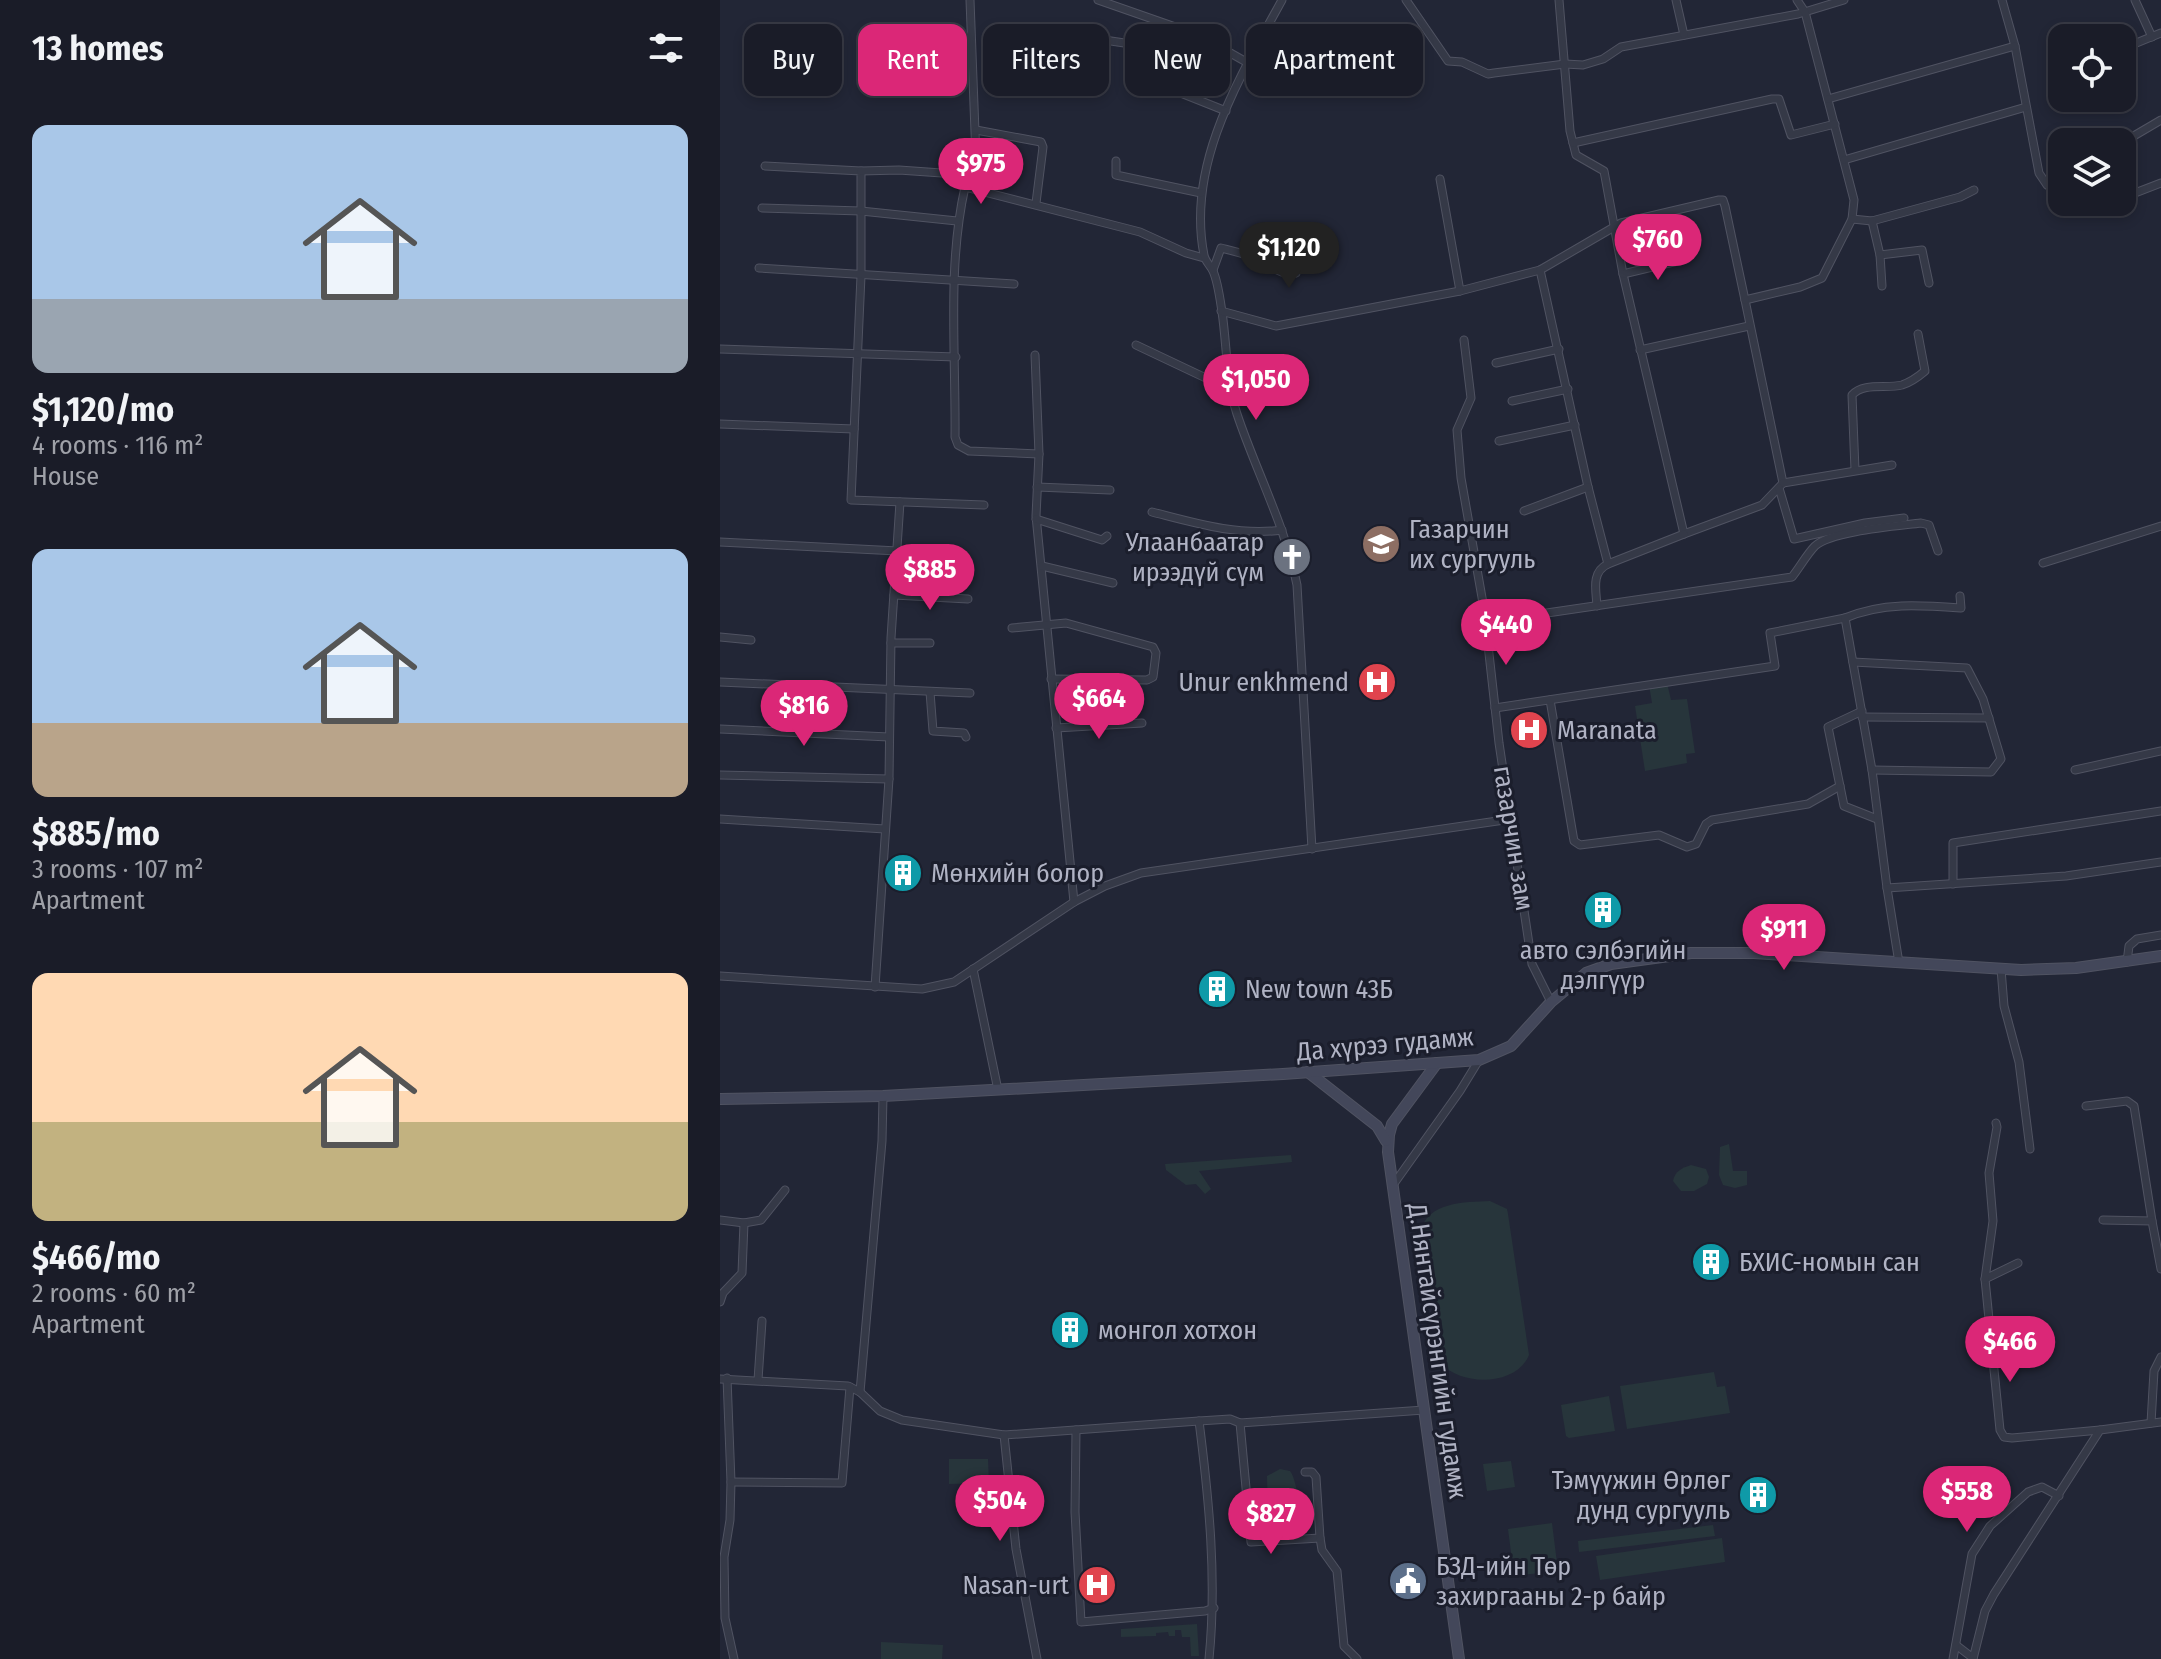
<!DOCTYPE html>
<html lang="en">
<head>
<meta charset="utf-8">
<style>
  :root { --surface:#1a1c28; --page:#232530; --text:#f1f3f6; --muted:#9fa1a8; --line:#383a45; --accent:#db2777 }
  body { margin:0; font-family:"Fira Sans Condensed",sans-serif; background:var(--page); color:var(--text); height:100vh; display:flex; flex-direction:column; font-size:30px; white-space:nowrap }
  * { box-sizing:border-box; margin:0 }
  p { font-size:26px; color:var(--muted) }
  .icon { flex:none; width:44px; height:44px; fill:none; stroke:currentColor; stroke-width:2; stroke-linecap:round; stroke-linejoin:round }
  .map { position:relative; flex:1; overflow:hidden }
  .side { display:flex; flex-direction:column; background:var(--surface); width:720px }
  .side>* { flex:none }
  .guide { position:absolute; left:24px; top:24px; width:760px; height:72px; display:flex; gap:16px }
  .tools { position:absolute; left:1328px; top:24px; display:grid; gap:16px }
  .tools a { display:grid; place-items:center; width:88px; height:88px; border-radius:16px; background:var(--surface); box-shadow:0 4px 12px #0003,0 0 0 2px var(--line); font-size:40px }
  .price { position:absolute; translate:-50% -68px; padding:0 18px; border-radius:28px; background:var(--accent); color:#fff; font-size:26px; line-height:52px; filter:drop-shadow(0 2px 4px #0008) }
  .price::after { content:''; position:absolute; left:50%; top:48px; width:24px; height:18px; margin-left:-12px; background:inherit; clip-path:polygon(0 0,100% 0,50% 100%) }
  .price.current { background:#222; color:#fff }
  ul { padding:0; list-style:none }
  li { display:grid; align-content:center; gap:16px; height:424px; padding:0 32px }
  li span { display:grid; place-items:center; height:248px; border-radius:16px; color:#555 }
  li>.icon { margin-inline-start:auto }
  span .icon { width:144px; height:144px; fill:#fffc; stroke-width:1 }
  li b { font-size:34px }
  h2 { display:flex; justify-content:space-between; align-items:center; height:96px; padding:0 32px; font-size:34px }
  .chip { padding:0 28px; border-radius:16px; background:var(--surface); box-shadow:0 4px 12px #0003,0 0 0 2px var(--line); font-size:28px; line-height:72px }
  .chip.current { background:var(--accent); color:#fff }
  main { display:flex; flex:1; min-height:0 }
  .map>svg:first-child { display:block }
</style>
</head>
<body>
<main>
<section class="side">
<h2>13 homes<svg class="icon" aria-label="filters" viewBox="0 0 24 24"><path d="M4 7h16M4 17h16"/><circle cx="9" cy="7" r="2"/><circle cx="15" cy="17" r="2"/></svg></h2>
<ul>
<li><span style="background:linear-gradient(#a9c7e8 70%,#9aa5b1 0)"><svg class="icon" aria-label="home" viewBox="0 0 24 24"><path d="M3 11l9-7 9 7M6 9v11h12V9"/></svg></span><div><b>$1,120/mo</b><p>4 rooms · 116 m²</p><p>House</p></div></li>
<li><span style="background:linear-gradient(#a9c7e8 70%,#b9a48a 0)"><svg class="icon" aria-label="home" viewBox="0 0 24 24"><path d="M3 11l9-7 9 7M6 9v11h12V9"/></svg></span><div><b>$885/mo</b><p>3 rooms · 107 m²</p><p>Apartment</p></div></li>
<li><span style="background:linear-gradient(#ffd9b3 60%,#c2b280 0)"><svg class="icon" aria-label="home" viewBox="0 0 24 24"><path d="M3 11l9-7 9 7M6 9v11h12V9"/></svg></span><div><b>$466/mo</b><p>2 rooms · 60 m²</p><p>Apartment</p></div></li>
</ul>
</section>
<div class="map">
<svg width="1441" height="1659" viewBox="0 0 1441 1659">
  <rect width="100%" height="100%" fill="#222636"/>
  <g fill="#27353b">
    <path d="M 947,683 L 951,700 L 967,699 L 975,753 L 966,754 L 967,763 L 925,771 L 915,706 L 932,703 L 929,685 Z"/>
    <path d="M 1009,1144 L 1013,1171 L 1027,1171 L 1027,1185 L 1015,1188 L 1003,1185 L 999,1175 L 1000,1147 Z"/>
    <path d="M 571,1155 L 572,1162 L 479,1171 L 491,1189 L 485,1194 L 476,1184 L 466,1185 L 446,1170 L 445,1164 Z"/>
    <path d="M 971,1165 L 986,1169 L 989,1177 L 987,1184 L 974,1191 L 961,1191 L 953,1181 C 955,1171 962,1168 971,1165 Z"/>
    <path d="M 770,1201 L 787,1209 L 788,1214 L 809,1355 C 796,1387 740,1386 721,1363 L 701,1232 C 706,1202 745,1202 770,1201 Z"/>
    <path d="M 994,1372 L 997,1387 L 1005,1386 L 1010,1413 L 907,1429 L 900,1386 Z"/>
    <path d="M 889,1396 L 895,1431 L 849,1438 L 846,1436 L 841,1405 Z"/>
    <path d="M 229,1459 L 268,1459 L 269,1483 L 229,1484 Z"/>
    <path d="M 791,1461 L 795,1487 L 767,1491 L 763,1464 Z"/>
    <path d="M 560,1469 L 570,1471 C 577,1479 583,1522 576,1530 C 571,1535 563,1534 556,1533 L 548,1520 L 547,1476 Z"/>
    <path d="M 832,1523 L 838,1571 L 794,1576 L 788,1529 Z"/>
    <path d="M 993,1525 L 995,1536 L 859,1552 L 858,1541 Z"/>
    <path d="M 1002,1538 L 1005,1562 L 880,1580 L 876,1556 Z"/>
    <path d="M 477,1624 L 479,1656 L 471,1656 L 470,1637 L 462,1637 L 461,1630 L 455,1630 L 455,1636 L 449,1636 L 448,1632 L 436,1633 L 436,1636 L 401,1637 L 401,1629 Z"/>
    <path d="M 161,1642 L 223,1645 L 222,1659 L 161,1659 Z"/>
  </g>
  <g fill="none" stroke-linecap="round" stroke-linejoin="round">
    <defs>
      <g id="street">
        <path d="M 250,0 L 256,158 L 245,187 L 420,232 L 466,253 L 484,258"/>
        <path d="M 378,0 L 464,30 L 491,42 L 528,63"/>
        <path d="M 562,0 C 520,77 466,164 484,255 C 485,261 490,265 493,271 C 498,282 500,299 502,312 C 507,346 506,381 517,414 C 536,471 565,525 577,585 L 592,849"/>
        <path d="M 686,0 L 728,61 L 742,62 L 768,74 L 774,73 L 845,64 L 863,65 L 883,59 L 901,47 L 1078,14 L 1124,0"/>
        <path d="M 839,0 L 850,131 L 856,155 L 884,171 L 903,274 L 964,534 L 1042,505 L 1063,483 L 1025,300 L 1080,287 L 1102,278 L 1132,219 L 1134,200 L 1085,12 L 1077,0"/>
        <path d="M 956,0 L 964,35"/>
        <path d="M 1282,0 L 1295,46 L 1319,173 L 1327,185 L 1342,195"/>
        <path d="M 1415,0 L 1432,37"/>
        <path d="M 361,33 L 391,41 L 431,47 L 448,25"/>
        <path d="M 1404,48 L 1441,33"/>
        <path d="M 423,78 L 506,111"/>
        <path d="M 1108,99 L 1295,46"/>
        <path d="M 256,130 L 321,142 L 323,147 L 316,203"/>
        <path d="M 1412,137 L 1441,120"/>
        <path d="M 853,143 L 1052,99 L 1059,99 L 1071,135 L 1115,124"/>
        <path d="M 1124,160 L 1306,107"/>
        <path d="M 396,161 L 396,175 L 481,193"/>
        <path d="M 45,166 L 141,171 L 141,276 L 131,500 L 264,505"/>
        <path d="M 141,171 L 179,170 L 250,175"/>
        <path d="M 720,179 L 740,291 L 820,270 L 901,223 L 999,200 L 1003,200 L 1005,206 L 1025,300"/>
        <path d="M 245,187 C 227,267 236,354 235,437 L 238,445 L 249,451 L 319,454"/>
        <path d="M 1402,198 L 1441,183"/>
        <path d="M 1349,202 L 1362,207 L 1389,202"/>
        <path d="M 42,208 L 141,211 L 237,221"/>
        <path d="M 1132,219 L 1152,221 L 1240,197 L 1254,190"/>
        <path d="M 1152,221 L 1160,255 L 1202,250 L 1209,283"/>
        <path d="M 1160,255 L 1162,286"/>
        <path d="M 39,268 L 294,284"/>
        <path d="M 493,270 L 501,248 C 513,251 527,254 539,260 C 552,266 561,276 576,273 L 576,232"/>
        <path d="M 820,270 L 868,487 L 888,564 L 964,534"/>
        <path d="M 903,274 L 966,259"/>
        <path d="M 501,311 L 556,326 L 740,291"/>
        <path d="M 744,340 L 751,398 L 737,430 L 741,478 L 764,609 L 779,743 L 812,964 L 831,1002"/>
        <path d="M 416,345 L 509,389"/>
        <path d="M 0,349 L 236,357"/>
        <path d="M 920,350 L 1029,326"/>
        <path d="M 315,355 L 319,454 L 316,516 L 354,902"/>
        <path d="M 776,363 L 839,349"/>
        <path d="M 792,401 L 848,389"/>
        <path d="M 0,424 L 134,429"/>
        <path d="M 779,441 L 855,425"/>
        <path d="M 1135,470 L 1132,395 C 1144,382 1166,389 1182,385 C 1191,382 1198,377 1205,371 L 1198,334"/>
        <path d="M 1063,483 L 1172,465"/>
        <path d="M 317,487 L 390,490"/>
        <path d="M 1059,488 L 1074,539 L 1145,523 L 1184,518"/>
        <path d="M 804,511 L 868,487"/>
        <path d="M 432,512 C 475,523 517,536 562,530"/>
        <path d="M 316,519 L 382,540 L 387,536"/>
        <path d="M 0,542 L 178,551"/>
        <path d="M 1323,563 L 1441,526"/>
        <path d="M 322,566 L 393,583"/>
        <path d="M 174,595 L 248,599"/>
        <path d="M 877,606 C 876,590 871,572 888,564"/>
        <path d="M 766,622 L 1072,577 C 1080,567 1087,554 1095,546 C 1111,531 1178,526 1201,523 L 1209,525 L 1218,551"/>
        <path d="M 292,628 L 346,623 L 433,647 L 436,653 L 433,677 L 427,680 L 331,679"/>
        <path d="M 0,637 L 31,640"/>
        <path d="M 171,643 L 210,643"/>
        <path d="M 1133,662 L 1247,668 L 1263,699 L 1281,759 L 1271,772 L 1152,770"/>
        <path d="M 0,682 L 250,693"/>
        <path d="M 210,692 L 213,731 L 244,733 L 246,737"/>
        <path d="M 830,700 L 854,841 L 860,845 L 939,835 L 967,847 L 976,844 L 986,824 L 992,820 L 1088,804 L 1120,786"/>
        <path d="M 775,708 L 1055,666 L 1050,633 L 1125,618"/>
        <path d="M 1142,711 L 1108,727 L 1124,806 L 1157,819"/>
        <path d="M 1142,717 L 1269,718"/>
        <path d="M 336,728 L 422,723"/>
        <path d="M 0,729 L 169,737"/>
        <path d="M 1355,770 L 1441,751"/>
        <path d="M 0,775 L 169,779"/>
        <path d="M 0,819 L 165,829"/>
        <path d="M 1233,884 L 1233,843 L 1441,811"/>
        <path d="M 1167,888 L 1152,770 L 1125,618 C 1162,602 1201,605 1241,608 L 1240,596"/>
        <path d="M 1407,962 L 1409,946 L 1417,939 L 1441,935"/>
        <path d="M 1179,963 L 1167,888 L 1346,876 L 1441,862"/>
        <path d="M 253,969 L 278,1090"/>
        <path d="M 1281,969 L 1284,1006 L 1299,1062 L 1310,1149"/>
        <path d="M 0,976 L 202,989 L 234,982 L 354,902 L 385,886 L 421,873 L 791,819"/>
        <path d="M 155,987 L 169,779 L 171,638 L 180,502"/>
        <path d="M 1366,1106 L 1407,1101 L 1414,1106 L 1432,1221"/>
        <path d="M 673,1185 L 740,1091 L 759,1060"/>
        <path d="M 0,1220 L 24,1223 L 41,1220 L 65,1190"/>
        <path d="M 1383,1220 L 1432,1221 L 1441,1269"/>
        <path d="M 1298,1263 L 1265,1279 L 1280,1430 L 1284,1437 L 1292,1438 L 1380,1430"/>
        <path d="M 1265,1279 L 1273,1221 L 1269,1173 L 1277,1127 L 1276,1123"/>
        <path d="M 0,1302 L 3,1293 L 22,1273 L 24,1223"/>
        <path d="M 7,1378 L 11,1482 L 10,1520 L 4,1557 L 5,1618 L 14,1659"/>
        <path d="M 0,1379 L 128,1386 L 140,1392 L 160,1411 L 182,1420 L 284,1435 L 479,1421 L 510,1419 L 520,1423 L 704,1410"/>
        <path d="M 38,1380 L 42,1321"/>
        <path d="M 140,1392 L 162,1141 L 163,1096"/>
        <path d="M 479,1421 C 489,1500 497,1579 489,1659"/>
        <path d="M 520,1423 L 531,1542 L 600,1538 L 602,1550 L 617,1571 L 624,1646 L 637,1659"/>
        <path d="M 1431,1423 L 1434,1371 L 1441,1357"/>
        <path d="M 356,1430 L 355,1512 L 361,1622 L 485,1611 L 494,1608"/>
        <path d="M 284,1435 L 296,1549 L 317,1659"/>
        <path d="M 585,1472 L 592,1472 L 596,1477 L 600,1538"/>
        <path d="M 11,1482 L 122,1483 L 130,1387"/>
        <path d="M 1236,1645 L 1253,1658"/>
        <path d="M 1233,1659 L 1252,1554 L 1270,1526 L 1308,1492 L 1322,1487 L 1339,1496"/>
        <path d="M 1253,1659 L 1265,1611 L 1274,1594 L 1380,1430 L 1441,1422"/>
      </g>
      <g id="secondary">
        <path d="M 717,1063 L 672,1124 L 669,1135 L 668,1152 L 739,1659"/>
        <path d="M 588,1072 L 657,1126 L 666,1141"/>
        <path d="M 0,1099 L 163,1096 L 563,1074 L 759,1060 L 791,1046 L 831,1002 L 866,973 L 891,964 L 971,953 L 1034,953 L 1301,970 L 1356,968 L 1441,956"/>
      </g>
    </defs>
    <use href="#street" stroke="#505362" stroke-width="9"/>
    <use href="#secondary" stroke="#505362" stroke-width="12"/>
    <use href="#street" stroke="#353947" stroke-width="7"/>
    <use href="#secondary" stroke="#43475a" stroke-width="10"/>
  </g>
  <defs>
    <symbol id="school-disc" viewBox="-11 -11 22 22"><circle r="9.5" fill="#8d6e63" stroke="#1b1e2c"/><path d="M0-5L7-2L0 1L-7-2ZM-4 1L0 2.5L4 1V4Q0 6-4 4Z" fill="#fff"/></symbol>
    <symbol id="church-disc" viewBox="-11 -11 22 22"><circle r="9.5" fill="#6b7280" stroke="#1b1e2c"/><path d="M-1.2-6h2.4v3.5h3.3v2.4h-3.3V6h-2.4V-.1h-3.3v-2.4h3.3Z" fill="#fff"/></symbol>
    <symbol id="hospital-disc" viewBox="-11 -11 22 22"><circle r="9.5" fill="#e0444e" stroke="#1b1e2c"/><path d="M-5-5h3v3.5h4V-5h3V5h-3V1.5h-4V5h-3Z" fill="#fff"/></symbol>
    <symbol id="building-disc" viewBox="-11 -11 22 22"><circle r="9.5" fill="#0f9aa8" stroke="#1b1e2c"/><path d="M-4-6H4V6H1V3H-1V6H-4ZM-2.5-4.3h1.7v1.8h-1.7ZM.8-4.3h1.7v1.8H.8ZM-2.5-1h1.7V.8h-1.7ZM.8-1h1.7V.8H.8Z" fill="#fff"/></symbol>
    <symbol id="civic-disc" viewBox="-11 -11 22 22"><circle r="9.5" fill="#5c6f8a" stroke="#1b1e2c"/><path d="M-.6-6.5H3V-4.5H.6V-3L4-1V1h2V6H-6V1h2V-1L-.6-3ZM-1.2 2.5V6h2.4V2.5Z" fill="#fff"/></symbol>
  </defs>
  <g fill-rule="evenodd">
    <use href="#school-disc" x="639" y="522" width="44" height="44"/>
    <use href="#church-disc" x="550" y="535" width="44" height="44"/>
    <use href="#hospital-disc" x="635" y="660" width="44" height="44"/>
    <use href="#hospital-disc" x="787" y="708" width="44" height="44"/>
    <use href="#building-disc" x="161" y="851" width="44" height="44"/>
    <use href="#building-disc" x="861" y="888" width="44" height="44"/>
    <use href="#building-disc" x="475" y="967" width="44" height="44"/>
    <use href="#building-disc" x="969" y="1240" width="44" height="44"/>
    <use href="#building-disc" x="328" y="1308" width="44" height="44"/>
    <use href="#building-disc" x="1016" y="1473" width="44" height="44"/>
    <use href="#civic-disc" x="666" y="1559" width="44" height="44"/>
    <use href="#hospital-disc" x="355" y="1563" width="44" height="44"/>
  </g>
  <g text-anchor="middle" stroke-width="6" stroke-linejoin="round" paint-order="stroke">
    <g font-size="26" fill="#b0b3c4" stroke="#1b1e2c" text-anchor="start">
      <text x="689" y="538">Газарчин<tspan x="689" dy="30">их сургууль</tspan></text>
      <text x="544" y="551" text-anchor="end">Улаанбаатар<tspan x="544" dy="30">ирээдүй сүм</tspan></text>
      <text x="629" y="691" text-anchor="end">Unur enkhmend</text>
      <text x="837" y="739">Maranata</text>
      <text x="211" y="882">Мөнхийн болор</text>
      <text x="883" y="959" text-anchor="middle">авто сэлбэгийн<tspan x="883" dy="30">дэлгүүр</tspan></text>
      <text x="525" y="998">New town 43Б</text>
      <text x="1019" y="1271">БХИС-номын сан</text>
      <text x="378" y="1339">монгол хотхон</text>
      <text x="1010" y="1489" text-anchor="end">Тэмүүжин Өрлөг<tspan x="1010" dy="30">дунд сургууль</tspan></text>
      <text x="716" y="1575">БЗД-ийн Төр<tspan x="716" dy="30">захиргааны 2-р байр</tspan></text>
      <text x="349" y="1594" text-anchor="end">Nasan-urt</text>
    </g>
    <g font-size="26" fill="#b0b3c4" stroke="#1b1e2c">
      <text transform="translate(794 838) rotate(81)" y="9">газарчин зам</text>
      <text transform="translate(665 1044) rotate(-5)" y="9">Да хүрээ гудамж</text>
      <text transform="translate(718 1351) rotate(82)" y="9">Д.Нянтайсүрэнгийн гудамж</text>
    </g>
  </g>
</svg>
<div class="tools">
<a><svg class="icon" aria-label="locate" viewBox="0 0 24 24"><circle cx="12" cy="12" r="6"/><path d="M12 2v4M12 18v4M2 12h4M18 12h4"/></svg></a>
<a><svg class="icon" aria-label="layers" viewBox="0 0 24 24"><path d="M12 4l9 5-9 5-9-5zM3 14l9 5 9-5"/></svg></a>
</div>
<b class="price" style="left:261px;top:206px">$975</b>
<b class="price" style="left:938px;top:282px">$760</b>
<b class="price current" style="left:569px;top:290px">$1,120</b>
<b class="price" style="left:536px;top:422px">$1,050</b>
<b class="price" style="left:210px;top:612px">$885</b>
<b class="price" style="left:786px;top:667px">$440</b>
<b class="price" style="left:379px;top:741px">$664</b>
<b class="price" style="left:84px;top:748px">$816</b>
<b class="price" style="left:1064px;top:972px">$911</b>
<b class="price" style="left:1290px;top:1384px">$466</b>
<b class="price" style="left:1247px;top:1534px">$558</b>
<b class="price" style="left:280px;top:1543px">$504</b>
<b class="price" style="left:551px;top:1556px">$827</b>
<div class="guide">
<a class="chip">Buy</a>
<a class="chip current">Rent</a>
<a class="chip">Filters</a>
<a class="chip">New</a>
<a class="chip">Apartment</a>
</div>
</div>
</main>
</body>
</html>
